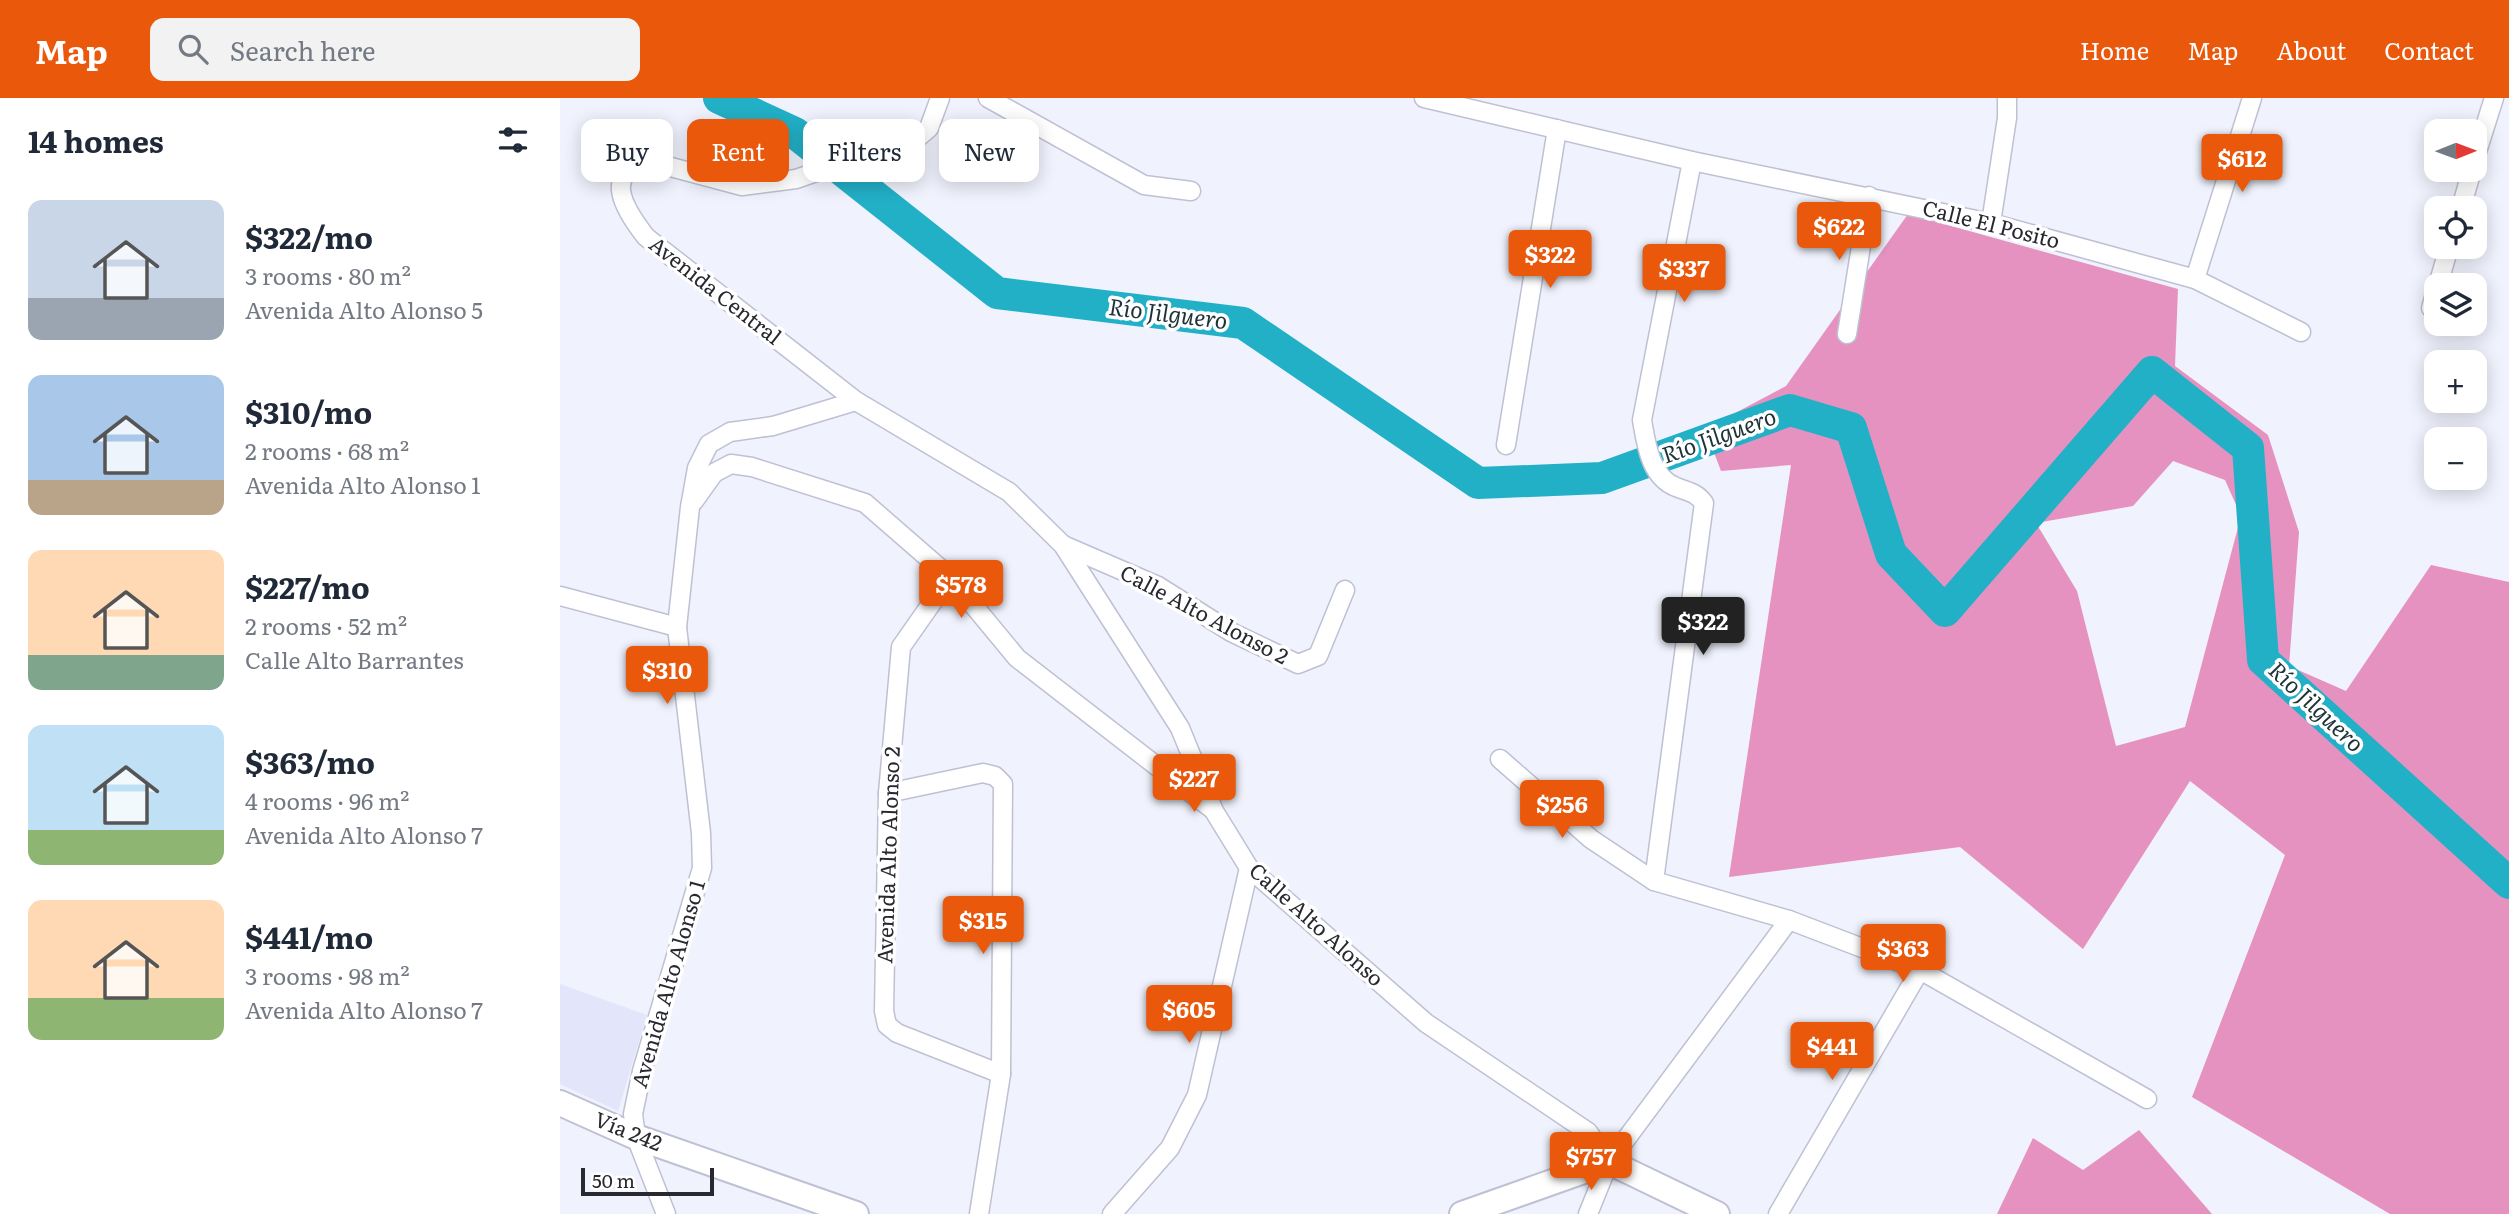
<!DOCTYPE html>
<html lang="en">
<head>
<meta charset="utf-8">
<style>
  :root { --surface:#fff; --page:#f2f2f3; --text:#1f2937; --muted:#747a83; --accent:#ea580c }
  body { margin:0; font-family:Literata,serif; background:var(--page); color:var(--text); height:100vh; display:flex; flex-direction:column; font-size:26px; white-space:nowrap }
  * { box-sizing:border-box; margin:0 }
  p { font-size:23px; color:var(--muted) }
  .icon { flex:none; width:38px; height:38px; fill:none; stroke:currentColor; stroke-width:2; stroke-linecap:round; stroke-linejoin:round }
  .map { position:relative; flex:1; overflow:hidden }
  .drawer { display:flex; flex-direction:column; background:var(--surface); width:560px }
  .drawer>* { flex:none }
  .guide { position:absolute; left:21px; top:21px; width:665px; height:63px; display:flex; gap:14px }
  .needle { width:46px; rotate:89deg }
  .buttons { position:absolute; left:1864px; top:21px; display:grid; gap:14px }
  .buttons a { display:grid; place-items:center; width:63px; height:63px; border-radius:14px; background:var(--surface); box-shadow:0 4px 18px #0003; font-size:35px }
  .scale { position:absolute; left:21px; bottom:18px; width:133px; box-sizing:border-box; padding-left:7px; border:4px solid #282930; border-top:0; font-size:19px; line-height:24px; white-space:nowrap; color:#282930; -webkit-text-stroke:5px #fff; paint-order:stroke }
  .price { position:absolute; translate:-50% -60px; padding:0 16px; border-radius:7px; background:var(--accent); color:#fff; font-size:23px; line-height:46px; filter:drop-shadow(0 2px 4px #0008) }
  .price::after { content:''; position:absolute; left:50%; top:42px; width:21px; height:16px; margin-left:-10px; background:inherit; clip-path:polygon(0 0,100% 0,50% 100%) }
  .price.current { background:#222; color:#fff }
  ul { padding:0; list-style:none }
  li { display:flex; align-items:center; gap:21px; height:175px; padding:0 28px }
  li span { display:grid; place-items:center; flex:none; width:196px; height:140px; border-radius:14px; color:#555 }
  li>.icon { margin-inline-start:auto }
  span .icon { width:84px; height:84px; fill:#fffc; stroke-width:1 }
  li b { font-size:30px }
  h2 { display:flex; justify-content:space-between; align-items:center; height:84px; padding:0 28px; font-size:30px }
  .tag { padding:0 24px; border-radius:14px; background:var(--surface); box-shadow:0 4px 18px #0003; font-size:24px; line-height:63px }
  .tag.current { background:var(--accent); color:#fff }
  header { display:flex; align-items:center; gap:42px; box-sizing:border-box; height:98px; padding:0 35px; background:var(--accent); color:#fff }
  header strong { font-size:33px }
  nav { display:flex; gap:38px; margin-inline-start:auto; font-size:24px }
  .search { width:490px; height:63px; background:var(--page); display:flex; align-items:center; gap:18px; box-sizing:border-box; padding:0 24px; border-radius:14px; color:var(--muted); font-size:26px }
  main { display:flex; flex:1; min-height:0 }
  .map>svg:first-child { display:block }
</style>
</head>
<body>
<header>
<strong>Map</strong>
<div class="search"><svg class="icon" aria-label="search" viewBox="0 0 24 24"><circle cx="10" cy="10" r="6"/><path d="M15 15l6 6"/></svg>Search here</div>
<nav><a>Home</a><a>Map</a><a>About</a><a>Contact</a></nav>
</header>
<main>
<section class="drawer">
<h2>14 homes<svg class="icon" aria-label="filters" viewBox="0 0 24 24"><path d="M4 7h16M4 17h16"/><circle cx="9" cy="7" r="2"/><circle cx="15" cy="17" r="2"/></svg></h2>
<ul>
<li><span style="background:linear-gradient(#c9d6e8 70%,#9aa5b1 0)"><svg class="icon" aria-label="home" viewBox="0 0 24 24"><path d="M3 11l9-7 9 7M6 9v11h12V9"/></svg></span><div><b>$322/mo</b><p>3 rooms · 80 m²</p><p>Avenida Alto Alonso 5</p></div></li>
<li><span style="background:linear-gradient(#a9c7e8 75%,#b9a48a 0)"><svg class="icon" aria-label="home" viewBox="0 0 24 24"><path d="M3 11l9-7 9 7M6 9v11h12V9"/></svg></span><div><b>$310/mo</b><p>2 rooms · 68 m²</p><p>Avenida Alto Alonso 1</p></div></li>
<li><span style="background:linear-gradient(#ffd9b3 75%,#7fa58c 0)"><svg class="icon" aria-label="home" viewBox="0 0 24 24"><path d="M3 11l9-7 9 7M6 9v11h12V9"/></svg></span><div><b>$227/mo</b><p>2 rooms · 52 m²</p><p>Calle Alto Barrantes</p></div></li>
<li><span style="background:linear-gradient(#bfe0f5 75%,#8fb573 0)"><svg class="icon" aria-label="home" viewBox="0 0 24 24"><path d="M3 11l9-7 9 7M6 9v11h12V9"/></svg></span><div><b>$363/mo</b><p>4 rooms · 96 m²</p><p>Avenida Alto Alonso 7</p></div></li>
<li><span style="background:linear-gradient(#ffd9b3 70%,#8fb573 0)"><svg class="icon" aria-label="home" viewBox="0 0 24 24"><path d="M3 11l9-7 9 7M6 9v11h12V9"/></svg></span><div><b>$441/mo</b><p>3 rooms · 98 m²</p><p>Avenida Alto Alonso 7</p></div></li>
</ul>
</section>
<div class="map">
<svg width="1949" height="1116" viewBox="0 0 1949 1116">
  <rect width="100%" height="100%" fill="#f0f2fd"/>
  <path fill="#e3e6fb" d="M 0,886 L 87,917 L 58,1013 L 0,986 Z"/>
  <g fill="#e592c0" fill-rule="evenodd">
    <path d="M 1348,116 L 1618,191 L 1615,268 L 1708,337 L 1739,434 L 1729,568 L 1786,593 L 1871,467 L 1949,484 L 1949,1116 L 1830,1116 L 1632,999 L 1725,757 L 1630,683 L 1523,851 L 1400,749 L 1169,779 L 1231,367 L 1161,373 L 1145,331 L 1226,288 ZM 1613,363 L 1665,382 L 1681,418 L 1625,629 L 1556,648 L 1517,493 L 1476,425 L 1573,408 Z"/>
    <path d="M 1579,1032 L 1652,1116 L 1437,1116 L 1473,1040 L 1523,1072 Z"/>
  </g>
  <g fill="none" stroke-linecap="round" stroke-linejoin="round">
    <path stroke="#22b0c7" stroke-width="32" d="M 159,0 L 235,35 L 437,195 L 683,225 L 918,385 L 1042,380 L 1230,312 L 1291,330 L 1331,456 L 1385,513 L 1592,274 L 1688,350 L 1703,562 L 1949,785"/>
    <defs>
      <g id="minor">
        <path d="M 380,0 L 369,30 L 350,46 L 311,55 L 236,81 L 182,88 L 92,64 C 40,72 64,111 86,139 L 296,303 L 449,394 L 503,447 L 620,630 L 654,713 L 689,770 L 866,925 L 1028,1034 L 1049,1064"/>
        <path d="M 428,0 L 584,87 L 631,93"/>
        <path d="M 864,0 L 1132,63 L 1431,125 L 1635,181 L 1741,234"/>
        <path d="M 1914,63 L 1934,0"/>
        <path d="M 1901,110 L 1912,72"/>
        <path d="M 1431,125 L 1447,20 L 1447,0"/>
        <path d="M 1635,181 L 1692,0"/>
        <path d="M 1878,187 L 1889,149"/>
        <path d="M 1871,210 L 1876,193"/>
        <path d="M 1287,236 L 1309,98"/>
        <path d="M 946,347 L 997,31"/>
        <path d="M 134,403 L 154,375 L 171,366 L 192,369 L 305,405 L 390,479 L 457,560 L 652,711"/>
        <path d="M 503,447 L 598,488 L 671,534 L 738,566 L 758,558 L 785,492"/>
        <path d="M 390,479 L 341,549 L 328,695 L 324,913 L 327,927 L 337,935 L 441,976"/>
        <path d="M 0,498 L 117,529"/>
        <path d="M 940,661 L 1031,741 L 1094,783 L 1229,822 L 1360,872 L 1587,1001"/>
        <path d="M 328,695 L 423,675 L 435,678 L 443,686 L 441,976 L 419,1116"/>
        <path d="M 1094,783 L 1144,405 C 1136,394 1128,394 1116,389 C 1090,379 1086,345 1082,322 L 1132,63"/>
        <path d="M 106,1116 L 76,1039 L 73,1016 L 82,973 L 142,770 L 141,735 L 117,529 L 130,409 L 137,370 L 149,346 L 170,334 L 213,328 L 296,303"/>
        <path d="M 552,1116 L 610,1050 L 637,997 L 689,770"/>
        <path d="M 1028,1116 L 1049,1064 L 1229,822"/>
        <path d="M 1218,1116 L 1360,872"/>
      </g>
      <g id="secondary">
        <path d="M 0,1005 L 76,1039 L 296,1116"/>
        <path d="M 902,1116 L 1049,1064 L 1157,1116"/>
      </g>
    </defs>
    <use href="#minor" stroke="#bec1d3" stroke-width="21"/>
    <use href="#secondary" stroke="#bec1d3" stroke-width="28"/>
    <use href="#minor" stroke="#fff" stroke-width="18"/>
    <use href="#secondary" stroke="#fff" stroke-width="24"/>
  </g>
  <g text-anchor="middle" stroke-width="7" stroke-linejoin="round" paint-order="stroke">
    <g font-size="21" fill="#282930" stroke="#fff">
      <text transform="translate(1431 127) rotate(14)" y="7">Calle El Posito</text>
      <text transform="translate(155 193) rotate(38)" y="7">Avenida Central</text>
      <text transform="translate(644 517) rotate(28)" y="7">Calle Alto Alonso 2</text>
      <text transform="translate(329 757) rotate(-88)" y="7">Avenida Alto Alonso 2</text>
      <text transform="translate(756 827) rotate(42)" y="7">Calle Alto Alonso</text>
      <text transform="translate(109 886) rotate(-74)" y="7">Avenida Alto Alonso 1</text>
      <text transform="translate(68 1034) rotate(22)" y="7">Vía 242</text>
    </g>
    <g font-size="23" font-style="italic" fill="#1d3337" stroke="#fff">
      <text transform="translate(608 216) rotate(7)" y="8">Río Jilguero</text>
      <text transform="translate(1159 338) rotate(-20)" y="8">Río Jilguero</text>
      <text transform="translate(1756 609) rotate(43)" y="8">Río Jilguero</text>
    </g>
  </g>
</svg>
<div class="buttons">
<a><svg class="needle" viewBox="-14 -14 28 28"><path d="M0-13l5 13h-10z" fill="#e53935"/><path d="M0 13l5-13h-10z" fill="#747a83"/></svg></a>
<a><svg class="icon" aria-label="locate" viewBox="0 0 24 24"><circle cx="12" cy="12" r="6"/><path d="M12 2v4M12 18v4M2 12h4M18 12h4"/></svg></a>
<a><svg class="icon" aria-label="layers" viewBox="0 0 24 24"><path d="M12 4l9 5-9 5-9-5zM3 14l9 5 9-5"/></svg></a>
<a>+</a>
<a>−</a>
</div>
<div class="scale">50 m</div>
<b class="price" style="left:1682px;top:96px">$612</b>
<b class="price" style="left:1279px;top:164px">$622</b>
<b class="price" style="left:990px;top:192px">$322</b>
<b class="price" style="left:1124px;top:206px">$337</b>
<b class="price" style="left:401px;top:522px">$578</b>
<b class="price current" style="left:1143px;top:559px">$322</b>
<b class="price" style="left:107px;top:608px">$310</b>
<b class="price" style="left:634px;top:716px">$227</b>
<b class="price" style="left:1002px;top:742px">$256</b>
<b class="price" style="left:423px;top:858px">$315</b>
<b class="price" style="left:1343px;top:886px">$363</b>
<b class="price" style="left:629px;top:947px">$605</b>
<b class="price" style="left:1272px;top:984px">$441</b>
<b class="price" style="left:1031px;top:1094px">$757</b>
<div class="guide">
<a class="tag">Buy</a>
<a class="tag current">Rent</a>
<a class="tag">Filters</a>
<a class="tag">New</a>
</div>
</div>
</main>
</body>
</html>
